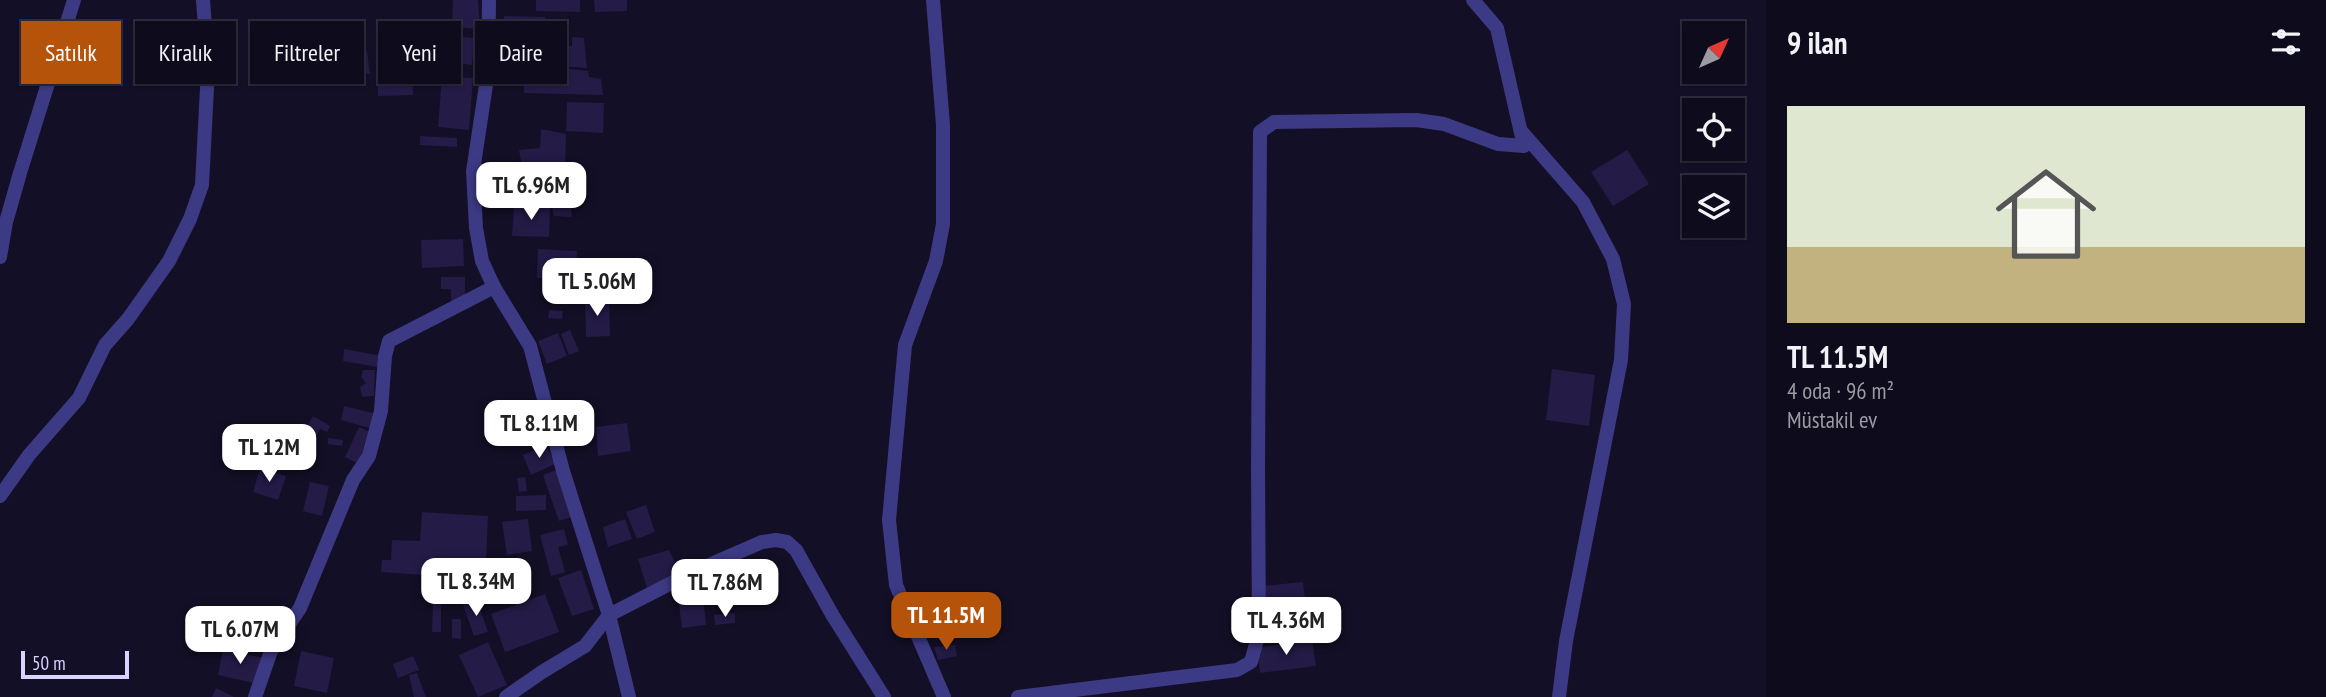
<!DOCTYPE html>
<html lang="tr">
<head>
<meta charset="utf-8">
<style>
  :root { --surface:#0e0b1c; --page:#171425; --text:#f1f3f6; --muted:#9b9ba3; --line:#2e2b3b; --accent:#b45309 }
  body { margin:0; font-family:"PT Sans Narrow",sans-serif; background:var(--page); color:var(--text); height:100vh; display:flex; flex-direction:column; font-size:26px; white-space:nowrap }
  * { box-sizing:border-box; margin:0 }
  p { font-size:23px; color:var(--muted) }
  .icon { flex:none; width:38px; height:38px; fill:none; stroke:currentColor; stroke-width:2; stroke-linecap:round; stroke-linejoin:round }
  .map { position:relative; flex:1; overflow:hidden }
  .sheet { display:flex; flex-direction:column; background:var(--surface); width:560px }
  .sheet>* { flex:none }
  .guide { position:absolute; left:21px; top:21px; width:665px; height:63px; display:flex; gap:14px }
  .needle { width:46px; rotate:45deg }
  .controls { position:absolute; left:1682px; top:21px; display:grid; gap:14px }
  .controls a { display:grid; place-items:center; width:63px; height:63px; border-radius:0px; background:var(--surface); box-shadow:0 2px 5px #0004,0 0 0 2px var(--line); font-size:35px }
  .scale { position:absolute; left:21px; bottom:18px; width:108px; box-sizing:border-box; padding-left:7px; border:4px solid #d9d4ff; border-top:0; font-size:19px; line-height:24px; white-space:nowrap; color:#d9d4ff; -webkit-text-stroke:5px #130f26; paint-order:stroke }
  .price { position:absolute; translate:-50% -60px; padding:0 16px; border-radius:14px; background:#fff; color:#222; font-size:23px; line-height:46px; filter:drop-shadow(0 2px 4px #0008) }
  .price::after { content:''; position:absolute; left:50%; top:42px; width:21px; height:16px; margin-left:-10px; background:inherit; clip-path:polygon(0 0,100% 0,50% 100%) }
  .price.on { background:var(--accent); color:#fff }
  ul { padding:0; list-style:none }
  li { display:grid; align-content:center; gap:14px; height:371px; padding:0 21px }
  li+li { border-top:2px solid var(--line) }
  li span { display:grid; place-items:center; height:217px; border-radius:0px; color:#555 }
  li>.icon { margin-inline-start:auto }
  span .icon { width:126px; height:126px; fill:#fffc; stroke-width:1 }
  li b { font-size:30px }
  h2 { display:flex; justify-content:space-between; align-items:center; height:84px; padding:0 21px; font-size:30px }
  .tag { padding:0 24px; border-radius:0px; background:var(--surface); box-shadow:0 2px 5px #0004,0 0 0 2px var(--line); font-size:24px; line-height:63px }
  .tag.on { background:var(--accent); color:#fff }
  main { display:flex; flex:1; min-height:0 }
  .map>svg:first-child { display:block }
</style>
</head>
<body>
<main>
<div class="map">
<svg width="1766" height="697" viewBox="0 0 1766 697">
  <rect width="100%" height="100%" fill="#130f26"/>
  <g fill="#241b47">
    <path d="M 453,0 L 478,0 L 480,29 L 452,27 Z"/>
    <path d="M 536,0 L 580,0 L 580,12 L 536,11 Z"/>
    <path d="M 594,0 L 627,0 L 627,11 L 595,12 Z"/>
    <path d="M 504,16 L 545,17 L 544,36 L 504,35 Z"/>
    <path d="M 460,37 L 474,38 L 472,65 L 458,63 Z"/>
    <path d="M 572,37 L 584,38 L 587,68 L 516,63 L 517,47 L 572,46 Z"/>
    <path d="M 367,51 L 370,74 L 333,68 L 330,52 Z"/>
    <path d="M 412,61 L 413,95 L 378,96 L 377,62 Z"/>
    <path d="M 523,64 L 588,71 L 589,77 L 601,79 L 603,95 L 524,93 Z"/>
    <path d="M 442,76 L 473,78 L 469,130 L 438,127 Z"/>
    <path d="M 567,102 L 604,103 L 603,133 L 566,131 Z"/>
    <path d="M 541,129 L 566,134 L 565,175 L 523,171 L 519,150 L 540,148 Z"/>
    <path d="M 420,136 L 457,138 L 457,147 L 420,145 Z"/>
    <path d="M 1627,150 L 1649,184 L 1613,206 L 1591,172 Z"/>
    <path d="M 523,177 L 539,179 L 537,200 L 521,199 Z"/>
    <path d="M 545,180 L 568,181 L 572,217 L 554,216 Z"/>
    <path d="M 514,207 L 550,208 L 549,237 L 512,236 Z"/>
    <path d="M 463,239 L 464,266 L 422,268 L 421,240 Z"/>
    <path d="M 538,249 L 577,251 L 576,279 L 537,278 Z"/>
    <path d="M 441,277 L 465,277 L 465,301 L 451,301 L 451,289 L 441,289 Z"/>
    <path d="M 585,299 L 609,299 L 610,336 L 586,337 Z"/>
    <path d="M 549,310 L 563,311 L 562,319 L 548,318 Z"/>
    <path d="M 570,330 L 579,351 L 569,355 L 561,334 Z"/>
    <path d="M 558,333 L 567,356 L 547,364 L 538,341 Z"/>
    <path d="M 344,349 L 377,355 L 381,358 L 377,367 L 343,361 Z"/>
    <path d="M 1552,369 L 1595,375 L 1589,426 L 1546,420 Z"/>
    <path d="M 363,370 L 375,370 L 374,396 L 362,397 L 360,387 L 366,383 L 361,377 Z"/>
    <path d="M 344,406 L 377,414 L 373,429 L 341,420 Z"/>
    <path d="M 313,416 L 330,426 L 327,432 L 320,429 L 315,438 L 304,432 Z"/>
    <path d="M 627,423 L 631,451 L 598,456 L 596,427 Z"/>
    <path d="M 359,427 L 373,434 L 359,464 L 345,457 Z"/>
    <path d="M 328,438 L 343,440 L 342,446 L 328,444 Z"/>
    <path d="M 546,445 L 555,464 L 531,475 L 523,455 Z"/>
    <path d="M 285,448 L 294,451 L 290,463 L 282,460 Z"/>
    <path d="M 260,468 L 286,476 L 278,500 L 253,492 Z"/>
    <path d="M 559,469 L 575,516 L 559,521 L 543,475 Z"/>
    <path d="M 525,477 L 527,491 L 519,492 L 517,478 Z"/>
    <path d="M 310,482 L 329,486 L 322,516 L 303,511 Z"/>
    <path d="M 546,495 L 546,510 L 516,511 L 516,496 Z"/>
    <path d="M 646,505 L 655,532 L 637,539 L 626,512 Z"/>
    <path d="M 422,512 L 488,516 L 485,584 L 422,581 L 422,575 L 381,572 L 382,560 L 391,560 L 392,540 L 420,541 Z"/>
    <path d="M 528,519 L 532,551 L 507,555 L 502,522 Z"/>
    <path d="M 625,519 L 632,539 L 608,547 L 603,527 Z"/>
    <path d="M 564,529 L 568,545 L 558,547 L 565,572 L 551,576 L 540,535 Z"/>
    <path d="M 669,550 L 676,565 L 671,574 L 673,580 L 649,594 L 638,559 Z"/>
    <path d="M 728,568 L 734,587 L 723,591 L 725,598 L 713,602 L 704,577 Z"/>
    <path d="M 581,570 L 594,609 L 572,616 L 558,578 Z"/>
    <path d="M 1303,582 L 1306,607 L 1266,611 L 1263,586 Z"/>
    <path d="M 545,594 L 559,632 L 505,652 L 491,614 Z"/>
    <path d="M 703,595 L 706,625 L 682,628 L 678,597 Z"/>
    <path d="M 477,600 L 488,632 L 474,636 L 463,605 Z"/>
    <path d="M 433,602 L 441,602 L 441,632 L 432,632 Z"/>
    <path d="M 735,613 L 735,623 L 715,625 L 714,615 Z"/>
    <path d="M 452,619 L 461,619 L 461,639 L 452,638 Z"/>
    <path d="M 1312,640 L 1316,666 L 1260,673 L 1257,648 Z"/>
    <path d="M 488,642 L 507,685 L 478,697 L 459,655 Z"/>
    <path d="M 955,645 L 957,656 L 938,660 L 934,647 Z"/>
    <path d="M 223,649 L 263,658 L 258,684 L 218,675 Z"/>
    <path d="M 301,651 L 334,658 L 327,693 L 294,686 Z"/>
    <path d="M 413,656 L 419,670 L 398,678 L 393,664 Z"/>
    <path d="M 417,673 L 426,697 L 414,697 L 409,675 Z"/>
    <path d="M 216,688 L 234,697 L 212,697 Z"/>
  </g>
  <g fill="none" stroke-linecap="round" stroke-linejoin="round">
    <g stroke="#3d3a85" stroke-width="14">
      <path d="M 489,0 L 488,72 L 473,171 L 476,228 L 482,261 L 494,287 L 530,346 L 563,471 L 609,615 L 629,697"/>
      <path d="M 933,0 L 943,125 L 943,224 L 936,261 L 905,345 L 889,520 L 896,585 L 944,697"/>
      <path d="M 1522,132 L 1583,202 L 1613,259 L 1624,304 L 1621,360 L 1566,641 L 1559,697"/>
      <path d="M 0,257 L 6,222 L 20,173 L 74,0"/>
      <path d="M 0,496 L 29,455 L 79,398 L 105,345 L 128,319 L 169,261 L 190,219 L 202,185 L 208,68 L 203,0"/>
      <path d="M 255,697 L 271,651 L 300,608 L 353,480 L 369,456 L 381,411 L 385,356 L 389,341 L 494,287"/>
      <path d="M 506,697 L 542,672 L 585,646 L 609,615 L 691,573 L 762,542 L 776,540 L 787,542 L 796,550 L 833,616 L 884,697"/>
      <path d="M 1018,697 L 1237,670 L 1251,662 L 1259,633 L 1258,468 L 1260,132 L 1274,122 L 1416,120 L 1444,124 L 1498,144 L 1524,146 L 1497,28 L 1473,0"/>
    </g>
  </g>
</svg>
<div class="controls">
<a><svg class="needle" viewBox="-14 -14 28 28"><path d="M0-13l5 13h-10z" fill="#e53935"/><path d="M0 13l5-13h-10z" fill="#9b9ba3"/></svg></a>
<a><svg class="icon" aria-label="locate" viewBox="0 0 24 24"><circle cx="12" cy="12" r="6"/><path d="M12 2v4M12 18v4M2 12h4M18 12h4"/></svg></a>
<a><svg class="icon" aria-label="layers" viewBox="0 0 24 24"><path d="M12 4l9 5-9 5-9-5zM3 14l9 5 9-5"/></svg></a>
</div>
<div class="scale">50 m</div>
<b class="price" style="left:531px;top:222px">TL 6.96M</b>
<b class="price" style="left:597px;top:318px">TL 5.06M</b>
<b class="price" style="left:539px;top:460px">TL 8.11M</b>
<b class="price" style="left:269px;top:484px">TL 12M</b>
<b class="price" style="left:476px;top:618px">TL 8.34M</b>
<b class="price" style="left:725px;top:619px">TL 7.86M</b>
<b class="price on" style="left:946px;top:652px">TL 11.5M</b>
<b class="price" style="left:1286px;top:657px">TL 4.36M</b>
<b class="price" style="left:240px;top:666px">TL 6.07M</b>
<div class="guide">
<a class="tag on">Satılık</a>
<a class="tag">Kiralık</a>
<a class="tag">Filtreler</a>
<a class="tag">Yeni</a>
<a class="tag">Daire</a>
</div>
</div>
<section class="sheet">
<h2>9 ilan<svg class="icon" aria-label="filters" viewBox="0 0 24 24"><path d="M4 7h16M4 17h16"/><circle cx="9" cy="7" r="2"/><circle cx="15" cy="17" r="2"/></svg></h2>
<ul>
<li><span style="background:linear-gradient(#dfe7d0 65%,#c2b280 0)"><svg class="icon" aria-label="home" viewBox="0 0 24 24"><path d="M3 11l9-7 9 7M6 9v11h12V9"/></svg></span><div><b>TL 11.5M</b><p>4 oda · 96 m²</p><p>Müstakil ev</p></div></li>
</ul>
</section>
</main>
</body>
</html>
